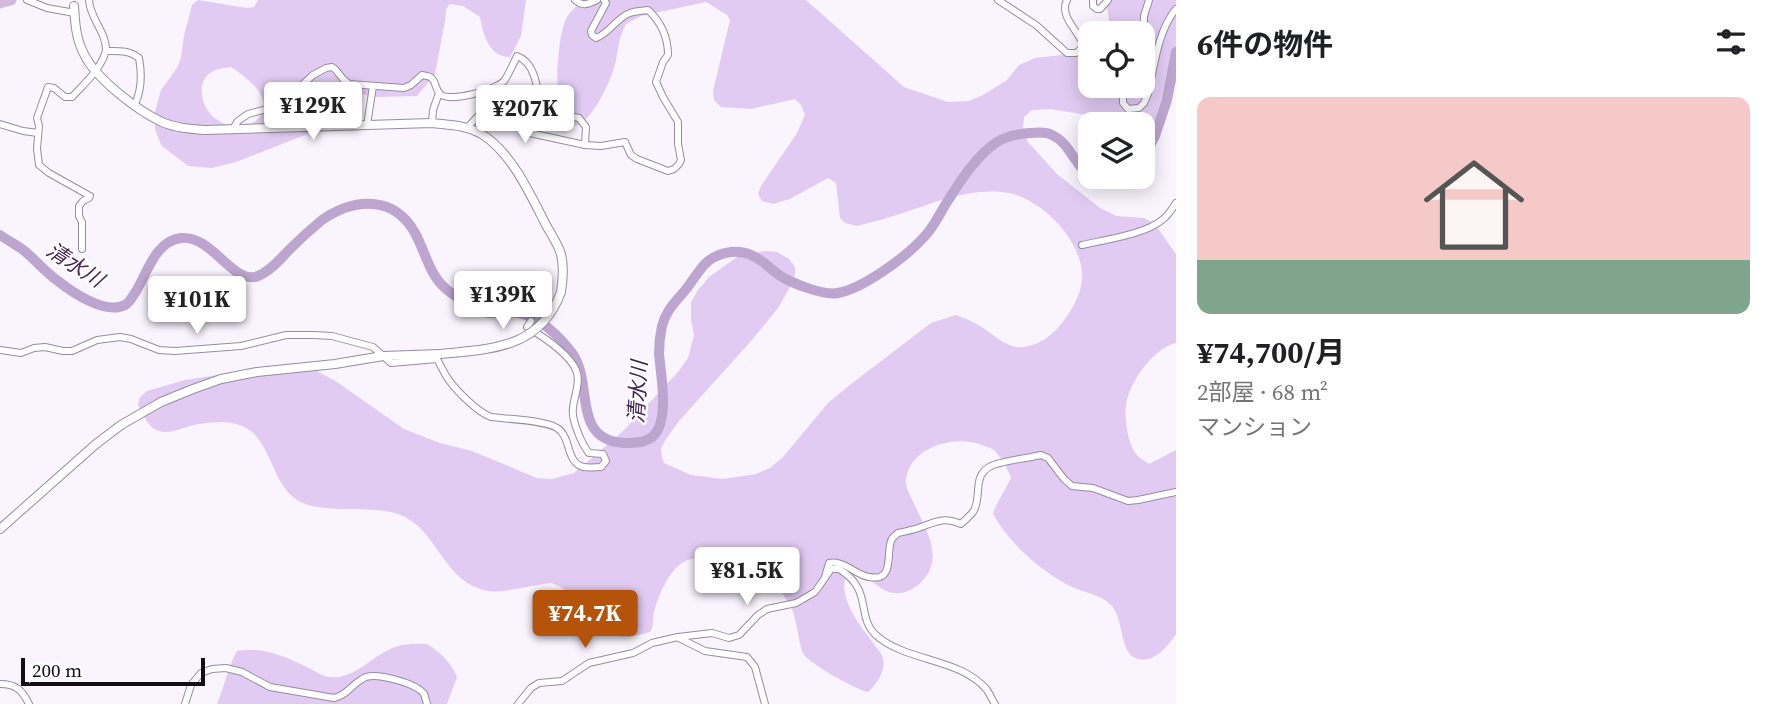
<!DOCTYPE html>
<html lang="ja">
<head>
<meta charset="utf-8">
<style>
  :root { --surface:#fff; --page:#f2f2f2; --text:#202124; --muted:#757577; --accent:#b45309 }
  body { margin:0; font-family:"Source Serif 4","Noto Sans JP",serif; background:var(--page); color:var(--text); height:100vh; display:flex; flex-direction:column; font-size:26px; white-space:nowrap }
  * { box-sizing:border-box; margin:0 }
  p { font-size:23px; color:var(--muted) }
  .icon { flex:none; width:38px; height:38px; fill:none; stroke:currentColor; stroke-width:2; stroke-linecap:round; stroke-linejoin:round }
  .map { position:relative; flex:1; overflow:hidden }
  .sheet { display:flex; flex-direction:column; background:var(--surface); width:595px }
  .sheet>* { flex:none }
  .buttons { position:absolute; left:1078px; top:21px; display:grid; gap:14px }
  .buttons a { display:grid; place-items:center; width:77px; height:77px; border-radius:14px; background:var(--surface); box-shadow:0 4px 18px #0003; font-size:35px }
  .scale { position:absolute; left:21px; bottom:18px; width:184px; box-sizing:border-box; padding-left:7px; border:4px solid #120e16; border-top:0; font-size:19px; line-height:24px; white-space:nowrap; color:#120e16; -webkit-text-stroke:5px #fff; paint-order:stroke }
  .price { position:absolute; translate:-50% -60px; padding:0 16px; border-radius:7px; background:#fff; color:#222; font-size:23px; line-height:46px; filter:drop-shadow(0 2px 4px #0008) }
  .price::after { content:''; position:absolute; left:50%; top:42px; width:21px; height:16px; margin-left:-10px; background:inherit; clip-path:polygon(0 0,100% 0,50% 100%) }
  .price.selected { background:var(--accent); color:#fff }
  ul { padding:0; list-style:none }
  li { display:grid; align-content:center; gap:14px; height:371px; padding:0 21px }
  li span { display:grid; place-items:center; height:217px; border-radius:14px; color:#555 }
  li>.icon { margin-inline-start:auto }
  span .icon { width:126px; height:126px; fill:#fffc; stroke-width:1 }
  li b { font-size:30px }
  h2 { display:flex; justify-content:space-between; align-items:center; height:84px; padding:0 21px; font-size:30px }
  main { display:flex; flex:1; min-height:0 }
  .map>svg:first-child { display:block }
</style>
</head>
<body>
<main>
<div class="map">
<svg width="1176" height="704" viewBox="0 0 1176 704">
  <rect width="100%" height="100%" fill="#faf4ff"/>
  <g fill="#e1cbf2" fill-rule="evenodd">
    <path d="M 198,0 L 247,8 L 254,7 L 258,0 L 526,0 L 521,36 L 510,57 C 489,57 483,34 480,17 L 463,6 L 450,4 L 446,9 L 445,21 L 435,74 L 417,96 L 376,97 L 351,92 L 328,121 L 310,133 L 236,162 L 212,168 L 188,166 L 161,145 L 155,129 L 155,112 L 161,90 L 177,68 L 181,58 L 184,35 L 189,17 L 192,5 ZM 231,67 C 260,86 285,114 237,130 C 227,125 215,121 208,111 C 201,101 198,82 209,74 C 215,69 224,68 231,67 Z"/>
    <path d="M 584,0 L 806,0 L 904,87 L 948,102 L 969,101 L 983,95 L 1007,80 L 1019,65 L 1035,58 L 1070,54 L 1090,50 L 1090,86 L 1143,86 L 1143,33 L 1111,33 L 1106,0 L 1176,0 L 1176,83 L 1165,102 L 1159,119 L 1143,139 L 1143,124 L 1105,124 L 1087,115 L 1050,109 L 1032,110 L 1024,117 L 1023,129 L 1028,142 L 1057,174 L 1100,208 L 1117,216 L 1144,218 L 1154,223 L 1176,254 L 1176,343 C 1153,348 1129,383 1126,405 C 1124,418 1128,444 1136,454 C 1139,458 1145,461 1149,464 L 1176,450 L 1176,634 C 1168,646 1155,663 1138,659 C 1118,654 1125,617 1110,604 C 1098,593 1080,592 1066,584 C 1038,568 1009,543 993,514 C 996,502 1006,490 1011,477 C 1007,468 1001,457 994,450 C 990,447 984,446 979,444 C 952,435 910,448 906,479 C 905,486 909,493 912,499 C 922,523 945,554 924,579 C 915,590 900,597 886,591 C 880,588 875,583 868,579 C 862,576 855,574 849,571 C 833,593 861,627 874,644 C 877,649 882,653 883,658 C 886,671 877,684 868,692 C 856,690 811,664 804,655 C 799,647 797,620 792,609 C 787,600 780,589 773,583 C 757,567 710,551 688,560 C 684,561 678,566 675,569 C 665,580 658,597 654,612 C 652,619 655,625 650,632 C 616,643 601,635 580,607 C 571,596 566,587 551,583 C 538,584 499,594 488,591 C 443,582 440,534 403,516 C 373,502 318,518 293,497 C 272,480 270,441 246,428 C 233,420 213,422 199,424 C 184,426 166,438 153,428 C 146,422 142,413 138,405 L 140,397 L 147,391 L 185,380 L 288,364 L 315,370 L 337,382 L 404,429 L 440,443 L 472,451 L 537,478 L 552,479 L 574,473 L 599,452 L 623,431 L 678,372 L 688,358 L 694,335 L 691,319 L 691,302 L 698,290 L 709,277 L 737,257 L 765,251 L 777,252 L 789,259 L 795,267 L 795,274 L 790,287 L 778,308 L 752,340 L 679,421 L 666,439 L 661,448 L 662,457 L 664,463 L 691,475 L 723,479 L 756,474 L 770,468 L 783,457 L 828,403 L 851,384 L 931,323 L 956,315 C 964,318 972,321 980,326 C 992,333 1007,349 1022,347 C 1038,346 1053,335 1062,323 C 1072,310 1080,296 1082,280 C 1085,241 1039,195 1002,192 C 966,189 936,202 903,213 C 888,218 872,222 857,226 L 845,223 L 840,218 L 836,183 L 828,178 L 790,199 L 773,204 L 762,201 L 758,194 L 761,186 L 797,133 L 805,115 L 801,105 L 795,99 L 751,109 L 721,107 L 714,100 L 713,91 L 730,20 L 727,15 L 706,2 L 641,16 L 626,24 C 619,37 619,45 616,60 C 613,76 599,106 587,118 C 582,123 577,128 569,124 C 551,112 557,38 566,19 C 569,12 578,5 584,0 Z"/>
    <path d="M 427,644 C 441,653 450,661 457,677 L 447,704 L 217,704 C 225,686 227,668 237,651 C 260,646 284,656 305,666 C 314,670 321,676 330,677 C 357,680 375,651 399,646 C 408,643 418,644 427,644 Z"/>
  </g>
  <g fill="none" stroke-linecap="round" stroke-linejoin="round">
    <g stroke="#bca5ce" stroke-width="10">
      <path d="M 1143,159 L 1155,136 L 1167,100 L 1176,52"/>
      <path d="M 1092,177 C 1104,184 1114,183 1126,177"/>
      <path d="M 0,235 C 7,240 15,244 22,249 C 35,259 45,272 58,281 C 73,293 106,315 125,305 C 130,302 132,297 135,293 C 147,274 155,241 181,238 C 213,235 233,286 258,276 C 271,271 281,258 290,249 C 300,239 311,229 322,220 C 354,198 394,195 415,233 C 425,251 429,274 445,288 C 454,296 478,312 489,313 C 499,313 509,311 518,313 C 539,316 560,337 572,353 C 594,383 571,440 624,443 C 633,443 645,443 652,437 C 670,423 661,375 659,354 C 659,345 660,335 662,326 C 667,308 676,302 687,288 C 692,281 698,272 704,265 C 715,253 736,248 751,255 C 762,259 770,269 779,275 C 791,283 824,296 838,293 C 864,288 906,257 924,237 C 935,226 940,212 949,199 C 961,180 977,155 997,142 C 1006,136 1018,134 1029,133 C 1037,133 1045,131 1052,135 C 1070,143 1074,165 1090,176"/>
    </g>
    <defs>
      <g id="minor">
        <path d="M 27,0 L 47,8 L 75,13"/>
        <path d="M 89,0 C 90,19 107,33 106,51 C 118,51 129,50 139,58 C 142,74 142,89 135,104"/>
        <path d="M 575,0 C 583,7 588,4 597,0"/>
        <path d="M 998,0 L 1036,25 L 1067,53 L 1076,53 L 1081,49 L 1083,44 C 1077,29 1059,16 1067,0"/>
        <path d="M 1093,0 L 1093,6 L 1097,9 L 1100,9 L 1108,0"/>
        <path d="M 1143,52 L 1144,16 L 1149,0"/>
        <path d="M 308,84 L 303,90 L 303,96 L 325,127"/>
        <path d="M 1126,86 L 1123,97 L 1123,103 L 1128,109 L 1139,108 L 1144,103 L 1148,94 C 1154,67 1158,30 1176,9"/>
        <path d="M 432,123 L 433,110 L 439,93"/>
        <path d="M 0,124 L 23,131 L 38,133"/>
        <path d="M 367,125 L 373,86"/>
        <path d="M 467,128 L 480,114 L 490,110 L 498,111 L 530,133 L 585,145 L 601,146 L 625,142 L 631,155 L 637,159 L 668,171 L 674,169 L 679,164 L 681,160 L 678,144 L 678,122 L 663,97 L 656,82 L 663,62 L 668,55 C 668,38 661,22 648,10 C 642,11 635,11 630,13 C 616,18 610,33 596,38 L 592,35 L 591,31 L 606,3 L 604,0"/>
        <path d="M 232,130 L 238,121 L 248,114 L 279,106 L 313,75 L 326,68 L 332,67 L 335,69 L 343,79 L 349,84 L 404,88 L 411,85 L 422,75 C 439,77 432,85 440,94 C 449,103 496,90 504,81 C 509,74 513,64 517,56 C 539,64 538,99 541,118 L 546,121 L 567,116 L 579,118 L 586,127 L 585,145"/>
        <path d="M 1082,245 C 1104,240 1146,234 1162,220 C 1168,216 1172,209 1176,203"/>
        <path d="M 82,249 L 82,222 L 79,216 L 79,206 L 83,201 L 89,198 L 90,196 L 49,173 L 39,165 L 37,149 L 39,126 L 37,118 L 48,87 L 54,88 L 65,97 L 72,97 C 85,83 100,70 106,51"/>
        <path d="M 0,350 L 21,353 L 34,348 L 45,347 L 63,351 L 72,351 L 97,340 L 120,337 L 131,339 L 159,350 L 175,351 L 241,346 L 286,335 L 313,335 L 332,336 L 373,347 L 391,363 L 437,359 C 440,364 442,369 445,374 C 452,387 477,412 491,417 C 506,419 545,420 557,428 C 572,437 565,463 584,467 C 589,468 596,467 601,467 L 606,461 L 603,454 L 589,453 C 582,445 571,419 573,408 C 574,397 581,381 576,370 C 569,354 542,336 527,327 L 531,321"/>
        <path d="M 825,577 L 829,563 C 845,560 855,575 869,577 C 895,582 886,554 891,541 C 892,537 895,536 898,533 C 906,531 914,530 921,527 C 937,521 944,517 961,524 C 965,520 970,516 973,512 C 983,497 971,476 991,466 C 1000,461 1029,458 1041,455 L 1048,458 L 1064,479 L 1072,486 L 1093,488 L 1128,501 L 1138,500 L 1176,492"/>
        <path d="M 679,638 L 705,651 L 747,657 L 755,667 L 765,704"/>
        <path d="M 0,684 C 16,684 22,690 29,704"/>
        <path d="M 185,704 L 191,685 L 201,673 L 212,669 L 226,668 L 242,672 L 270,687 L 334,698 C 347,696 353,682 366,677 C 378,673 416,683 424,694 C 425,696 426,701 427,704"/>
        <path d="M 518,704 L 531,688 L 539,683 L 562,681 L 589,663 L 633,653 L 652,643 L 678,637 L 712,633 L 729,638 L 739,635 L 758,615 L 767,609 L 796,603 L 815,592 L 831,569 L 839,569 C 874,590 855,617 877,636 C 907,662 961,658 987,690 C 990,694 992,700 995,704"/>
      </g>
      <g id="tertiary">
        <path d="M 74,6 C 75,23 76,39 84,54 C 95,78 138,111 162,122 C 176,128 191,129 205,130 L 432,123 C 448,125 465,125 480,133 C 511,151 530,194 546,225 C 551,234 558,244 561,254 C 564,266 563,279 561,292"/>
        <path d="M 0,529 L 96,444 L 121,425 L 161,402 L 193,389 L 221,379 L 257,372 L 335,364 L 383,356 L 440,354"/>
      </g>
      <path id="primary" d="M 0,3 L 11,0"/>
    </defs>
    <use href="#minor" stroke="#988aa2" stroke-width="8"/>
    <use href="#tertiary" stroke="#988aa2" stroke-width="10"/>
    <use href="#primary" stroke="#d4d4d5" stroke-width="11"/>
    <use href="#minor" stroke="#fff" stroke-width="6"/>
    <use href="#tertiary" stroke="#fff" stroke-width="8"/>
    <use href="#primary" stroke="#d0badf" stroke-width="10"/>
    <defs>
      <path id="tertiary-bridge" d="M 440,354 C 491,349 540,349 561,292"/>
    </defs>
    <use href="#tertiary-bridge" stroke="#988aa2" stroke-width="10" stroke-linecap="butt"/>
    <use href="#tertiary-bridge" stroke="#fff" stroke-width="8"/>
  </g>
  <g text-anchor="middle" stroke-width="5" stroke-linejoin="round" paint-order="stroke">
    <g font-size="21" font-style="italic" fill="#432356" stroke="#fff">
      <text transform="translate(75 265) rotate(33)" y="7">清水川</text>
      <text transform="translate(638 392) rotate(-87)" y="7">清水川</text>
    </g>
  </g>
</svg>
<div class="buttons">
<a><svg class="icon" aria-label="locate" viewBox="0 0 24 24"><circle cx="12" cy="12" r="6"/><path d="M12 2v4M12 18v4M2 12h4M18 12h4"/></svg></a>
<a><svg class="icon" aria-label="layers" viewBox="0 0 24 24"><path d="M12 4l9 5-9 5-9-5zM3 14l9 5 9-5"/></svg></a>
</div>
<div class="scale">200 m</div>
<b class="price" style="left:313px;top:142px">¥129K</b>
<b class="price" style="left:525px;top:145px">¥207K</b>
<b class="price" style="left:503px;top:331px">¥139K</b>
<b class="price" style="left:197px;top:336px">¥101K</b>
<b class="price" style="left:747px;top:607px">¥81.5K</b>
<b class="price selected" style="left:585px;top:650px">¥74.7K</b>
</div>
<section class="sheet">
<h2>6件の物件<svg class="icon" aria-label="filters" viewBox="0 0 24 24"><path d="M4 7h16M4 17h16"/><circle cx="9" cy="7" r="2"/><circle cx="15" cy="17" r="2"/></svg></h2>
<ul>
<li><span style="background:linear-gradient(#f6c9c9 75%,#7fa58c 0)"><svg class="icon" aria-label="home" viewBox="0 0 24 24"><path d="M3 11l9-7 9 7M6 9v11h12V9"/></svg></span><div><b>¥74,700/月</b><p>2部屋 · 68 m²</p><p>マンション</p></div></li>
</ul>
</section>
</main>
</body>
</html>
